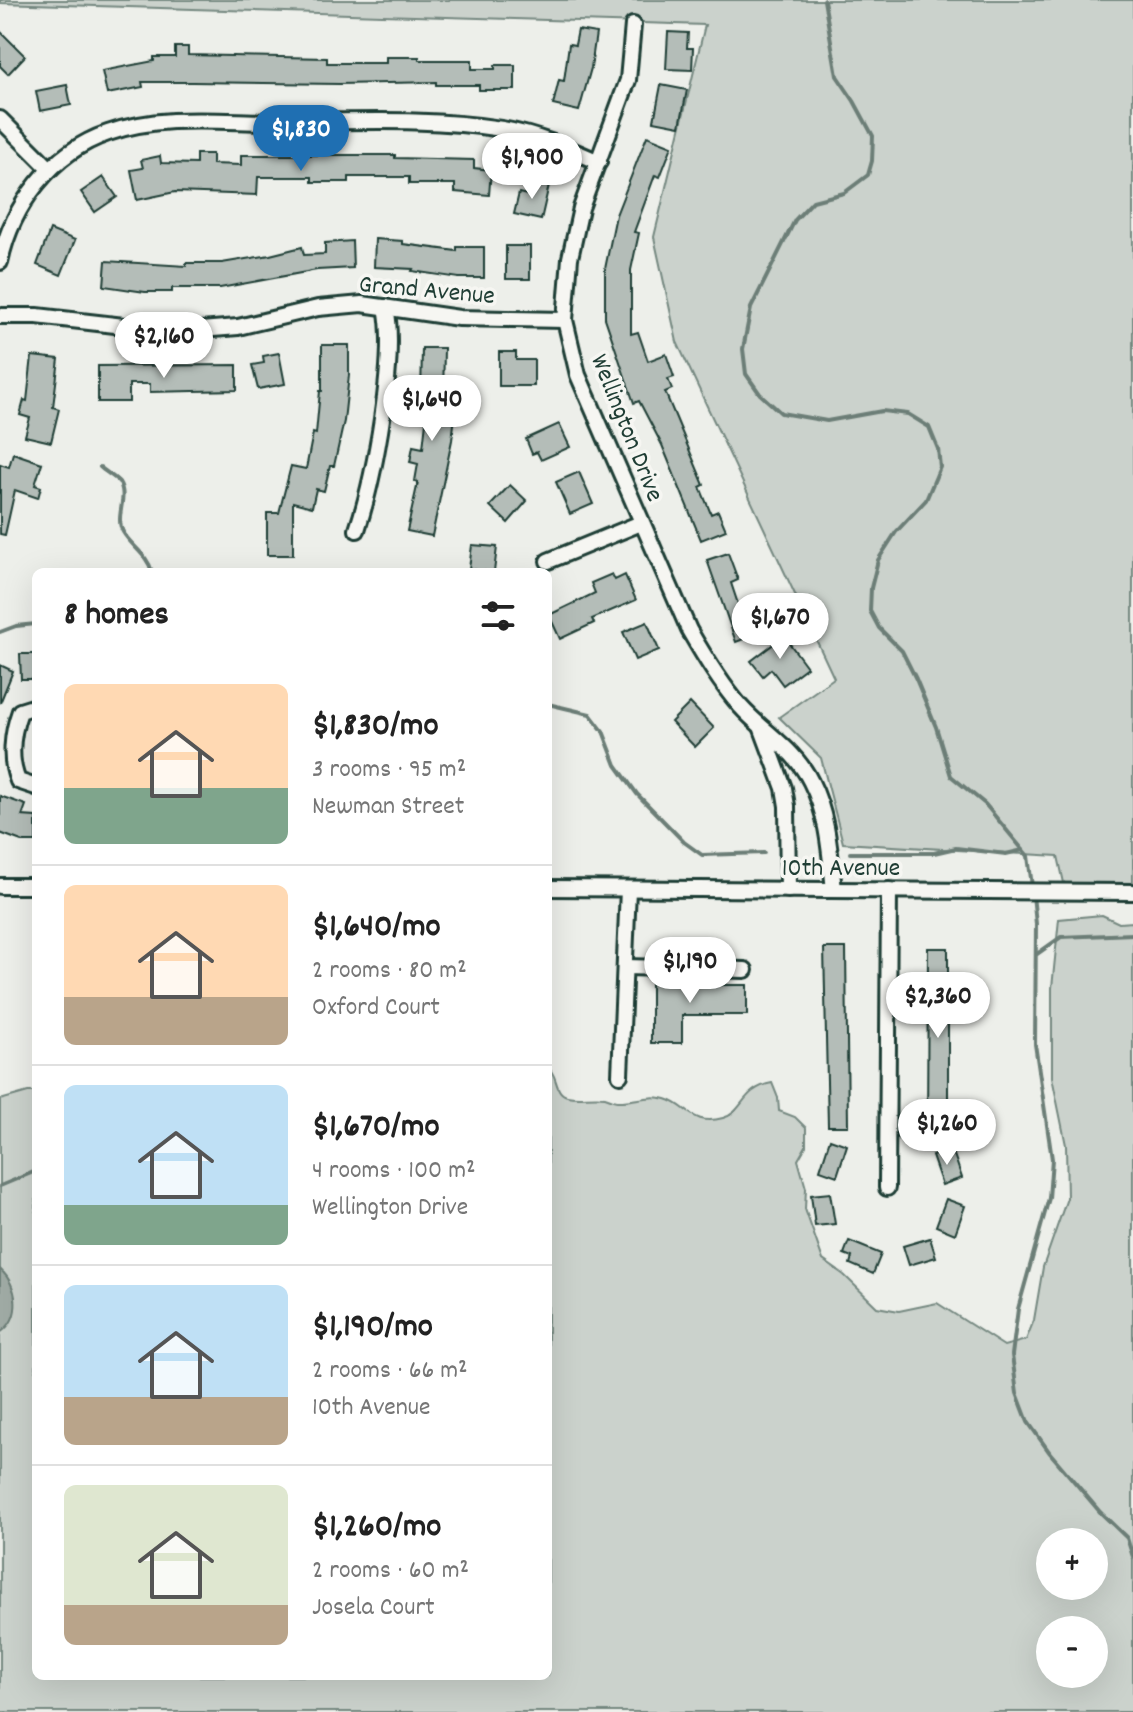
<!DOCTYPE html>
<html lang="en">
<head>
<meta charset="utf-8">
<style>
  :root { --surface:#fff; --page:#f6f6f6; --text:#222; --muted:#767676; --line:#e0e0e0; --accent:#1f6fb2 }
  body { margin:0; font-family:Dekko,sans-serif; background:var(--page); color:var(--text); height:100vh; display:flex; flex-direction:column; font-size:30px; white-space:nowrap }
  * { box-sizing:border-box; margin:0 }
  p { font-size:26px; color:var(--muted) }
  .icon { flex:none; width:44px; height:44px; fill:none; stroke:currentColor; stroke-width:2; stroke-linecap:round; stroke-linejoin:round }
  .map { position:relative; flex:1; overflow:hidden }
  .side { position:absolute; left:32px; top:568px; width:520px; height:1112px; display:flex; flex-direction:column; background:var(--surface); border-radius:12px; box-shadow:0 8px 32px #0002 }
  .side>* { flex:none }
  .controls { position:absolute; left:1036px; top:1528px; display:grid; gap:16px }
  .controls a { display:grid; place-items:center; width:72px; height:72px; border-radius:50%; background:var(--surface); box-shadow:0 8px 32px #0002; font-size:40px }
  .price { position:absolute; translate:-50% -68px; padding:0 18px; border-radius:28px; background:#fff; color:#222; font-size:26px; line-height:52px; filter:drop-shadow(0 2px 4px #0008) }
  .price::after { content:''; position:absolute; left:50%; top:48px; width:24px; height:18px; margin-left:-12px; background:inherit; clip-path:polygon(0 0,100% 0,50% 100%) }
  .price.active { background:var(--accent); color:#fff }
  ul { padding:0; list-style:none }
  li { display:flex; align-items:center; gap:24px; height:200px; padding:0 32px }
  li+li { border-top:2px solid var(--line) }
  li span { display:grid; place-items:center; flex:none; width:224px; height:160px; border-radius:12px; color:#555 }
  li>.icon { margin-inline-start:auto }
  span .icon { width:96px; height:96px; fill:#fffc; stroke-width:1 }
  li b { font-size:34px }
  h2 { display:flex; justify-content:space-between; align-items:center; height:96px; padding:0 32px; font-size:34px }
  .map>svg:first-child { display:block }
</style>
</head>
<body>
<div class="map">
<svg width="1133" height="1712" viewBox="0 0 1133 1712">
  <rect width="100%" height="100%" fill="#edefea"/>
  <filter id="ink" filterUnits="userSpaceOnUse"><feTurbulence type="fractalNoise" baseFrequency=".0125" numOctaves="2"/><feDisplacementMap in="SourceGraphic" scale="16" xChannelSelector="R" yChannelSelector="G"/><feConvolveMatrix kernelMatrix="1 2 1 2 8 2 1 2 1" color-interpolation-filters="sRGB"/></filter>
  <g filter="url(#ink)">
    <g fill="#cbd2cc" stroke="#758880" stroke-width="2" fill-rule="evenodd">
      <path d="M 0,0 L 1133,0 L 1133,892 L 1066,892 L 1058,856 L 843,843 L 821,758 L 779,717 L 834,678 L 677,342 L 654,237 L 705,25 L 0,3 Z"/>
      <path d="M 1102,915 L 1119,923 L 1133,922 L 1133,1712 L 0,1712 L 0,1100 L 28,1092 L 36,1092 L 36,1676 L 548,1676 L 548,1068 C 558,1074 554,1093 567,1096 C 579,1099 592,1095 605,1097 C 609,1098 612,1100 617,1101 C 633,1102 649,1094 666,1099 C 688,1105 692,1127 723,1118 C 744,1112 741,1089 772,1083 L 778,1098 L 779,1111 L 795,1117 L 806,1128 L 806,1146 L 798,1160 L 806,1188 L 805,1209 L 823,1260 L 844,1275 L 877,1307 L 899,1311 L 937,1303 L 1004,1346 L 1026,1340 L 1034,1320 L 1043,1267 L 1067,1198 L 1066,1145 L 1052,1077 L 1052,988 L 1059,919 ZM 1050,1542 L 1094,1542 L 1094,1586 L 1050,1586 ZM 1050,1630 L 1094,1630 L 1094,1674 L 1050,1674 Z"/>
    </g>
    <path fill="#9faaa4" stroke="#6c7e77" stroke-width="2" d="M 0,1269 C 18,1286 23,1317 0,1333 Z"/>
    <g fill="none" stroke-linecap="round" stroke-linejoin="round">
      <g stroke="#6c7e77" stroke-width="4">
        <path d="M 824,0 L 837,76 L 854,101 L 873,136 L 872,161 L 868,175 L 844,193 L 813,201 L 795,220 L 751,308 L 743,349 L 746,374 L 760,394 L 781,413 L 827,421 L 882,411 L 908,414 L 929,427 L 938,449 L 940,467 L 926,500 L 896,532 L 878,560 L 871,588 L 870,611 L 879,628 L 902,651 L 916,679 L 936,727 L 951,776 L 985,804 L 1028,856 L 1032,886"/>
        <path d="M 100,467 C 105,472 115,477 119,482 C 129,497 114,517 123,532 C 131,546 148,555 152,572"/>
        <path d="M 0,632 L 16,626 L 36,624"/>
        <path d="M 548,704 L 590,714 L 603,731 L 616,765 L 637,794 L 684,842 L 702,855 L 764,853"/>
        <path d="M 850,853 L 934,853 L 956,848 L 1006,854 L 1023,850"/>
        <path d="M 1033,895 L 1036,924 L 1035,1044 L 1052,1159 L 1049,1198 L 1018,1309 L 1012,1355 L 1017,1393 L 1028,1422 L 1050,1453 L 1100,1512 L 1127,1538 L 1133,1557"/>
        <path d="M 1037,954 L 1061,937 L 1133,934"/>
        <path d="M 0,1186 L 36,1171"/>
      </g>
    </g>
    <g fill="#b4bdb8" stroke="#1f3d34" stroke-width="2">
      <path d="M 578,30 L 596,33 L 591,68 L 579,111 L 553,105 L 559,80 L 564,81 L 569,44 L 575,45 Z"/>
      <path d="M 0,31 L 25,56 L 8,74 L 0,66 Z"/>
      <path d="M 668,32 L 688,33 L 687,48 L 693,48 L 692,70 L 666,69 Z"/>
      <path d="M 175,47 L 188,47 L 188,55 L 327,58 L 327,63 L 386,63 L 386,57 L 419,57 L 419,60 L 472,60 L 472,69 L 495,69 L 495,65 L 515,65 L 515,90 L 479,90 L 479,85 L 436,85 L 436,82 L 339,84 L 192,82 L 142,82 L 143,87 L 107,94 L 102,71 L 154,61 L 154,57 L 175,57 Z"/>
      <path d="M 67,85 L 71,105 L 40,111 L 36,91 Z"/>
      <path d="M 661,85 L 687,90 L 680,126 L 654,121 Z"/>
      <path d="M 647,136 L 672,146 L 660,177 L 655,175 L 634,232 L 639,233 L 631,270 L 631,334 L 638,332 L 648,361 L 666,354 L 674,377 L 668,379 L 672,389 L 665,392 L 704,485 L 700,487 L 711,514 L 718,511 L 726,530 L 701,540 L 662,445 L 639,401 L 634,403 L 605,318 L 605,269 L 616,215 Z"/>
      <path d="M 196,154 L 212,154 L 212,164 L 241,165 L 241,155 L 395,155 L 395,158 L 474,160 L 474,168 L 491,170 L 489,195 L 455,192 L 455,184 L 409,184 L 409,177 L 349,177 L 349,182 L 312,182 L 312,177 L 258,177 L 257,195 L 175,192 L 137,200 L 131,170 L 143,168 L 141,160 L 160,156 L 161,163 L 196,164 Z"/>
      <path d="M 103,177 L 117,197 L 95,212 L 81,192 Z"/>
      <path d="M 530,181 L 549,185 L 541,220 L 514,214 L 519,193 L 527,195 Z"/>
      <path d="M 50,230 L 75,240 L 61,275 L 37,265 Z"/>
      <path d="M 375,239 L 403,241 L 403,244 L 457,251 L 457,247 L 484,247 L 484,278 L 459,278 L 412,271 L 413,269 L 374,267 Z"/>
      <path d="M 352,241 L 353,268 L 317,270 L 220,288 L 172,288 L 172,292 L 145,292 L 104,286 L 106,261 L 186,266 L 186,263 L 222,263 L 270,255 L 302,247 L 304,255 L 325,254 L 325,243 Z"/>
      <rect x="506" y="246" width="24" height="33"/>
      <path d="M 322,345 L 349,345 L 349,375 L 344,421 L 334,466 L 330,466 L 324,491 L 316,489 L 312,507 L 293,502 L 293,555 L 267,555 L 267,513 L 279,513 L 291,466 L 306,469 L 313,433 L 316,434 L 320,391 L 322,391 Z"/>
      <path d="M 422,348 L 444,348 L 443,399 L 457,401 L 452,440 L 432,536 L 407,531 L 418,482 L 415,481 L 418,464 L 410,462 L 413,446 L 423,448 L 427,413 L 418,412 L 421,397 Z"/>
      <path d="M 499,352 L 516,352 L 516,360 L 534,360 L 534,386 L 499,386 Z"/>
      <path d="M 279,353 L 285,384 L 258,389 L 252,365 L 264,363 L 263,356 Z"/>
      <path d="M 32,356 L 59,359 L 53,407 L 59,409 L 51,442 L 25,436 L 30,418 L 20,415 L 24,400 L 27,401 Z"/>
      <path d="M 237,365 L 237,390 L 150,392 L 150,384 L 129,384 L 129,402 L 98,402 L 98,366 Z"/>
      <path d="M 559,424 L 570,447 L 541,460 L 537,452 L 532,454 L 526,439 Z"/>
      <path d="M 13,453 L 42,463 L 35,485 L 41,487 L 38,498 L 15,490 L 5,535 L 0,534 L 0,464 L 9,467 Z"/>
      <path d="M 579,472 L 593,504 L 570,514 L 556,482 Z"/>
      <path d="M 510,485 L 527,501 L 508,523 L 490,506 Z"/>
      <path d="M 472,545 L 497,547 L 494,572 L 469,569 Z"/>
      <path d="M 728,553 L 738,580 L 731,583 L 740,610 L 752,605 L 762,632 L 736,642 L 707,560 Z"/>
      <path d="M 612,574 L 615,580 L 625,575 L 636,600 L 592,619 L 594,623 L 560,639 L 549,615 L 595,593 L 591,583 Z"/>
      <path d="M 647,622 L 659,650 L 635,660 L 623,632 Z"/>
      <path d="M 784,636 L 807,667 L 783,685 L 771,669 L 763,676 L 751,661 Z"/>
      <path d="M 20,654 L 36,654 L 36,679 L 21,679 Z"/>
      <path d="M 0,665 L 13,671 L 0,703 Z"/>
      <path d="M 690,703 L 714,728 L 695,747 L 671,722 Z"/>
      <path d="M 0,796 L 26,805 L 22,816 L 36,817 L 36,842 L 24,842 L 0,833 Z"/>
      <path d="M 824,948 L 846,948 L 848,1126 L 828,1126 Z"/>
      <path d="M 928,948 L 948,948 L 948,1130 L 927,1130 Z"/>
      <path d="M 651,978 L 684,979 L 684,985 L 747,985 L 747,1015 L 682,1015 L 682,1043 L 651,1043 Z"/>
      <path d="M 830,1139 L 847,1145 L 837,1176 L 820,1170 Z"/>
      <path d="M 952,1149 L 962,1178 L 942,1185 L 932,1156 Z"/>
      <path d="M 830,1193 L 835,1224 L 815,1226 L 811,1195 Z"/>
      <path d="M 946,1199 L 965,1206 L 955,1234 L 936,1226 Z"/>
      <path d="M 930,1238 L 936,1257 L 909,1265 L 903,1246 Z"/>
      <path d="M 849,1241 L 881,1254 L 873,1274 L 850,1264 L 852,1257 L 844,1254 Z"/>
    </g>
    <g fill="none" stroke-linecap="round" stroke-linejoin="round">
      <defs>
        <g id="minor">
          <path d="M 633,25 L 628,80 L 581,208 L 570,258 L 565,320 L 578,375 L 689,630 C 704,656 720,683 740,706 C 764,733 795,749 811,782 C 828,815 830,854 834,890"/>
          <path d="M 0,119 L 50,169"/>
          <path d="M 0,262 C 12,205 52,152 108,133 C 162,114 222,122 277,122 C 351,122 428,117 502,129 C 537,135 567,148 599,162"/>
          <path d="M 0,316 L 37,316 L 176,332 L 238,327 L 318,308 L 362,304 L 459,318 L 565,320"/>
          <path d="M 357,530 C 374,479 397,359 386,307"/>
          <path d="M 548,561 L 641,523"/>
          <path d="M 36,706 L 20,711 C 12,733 9,759 18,781 L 36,787"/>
          <path d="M 762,729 L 784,788 L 787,806 L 788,890"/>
          <path d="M 0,886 L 36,886"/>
          <path d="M 548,888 L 1133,892"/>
          <path d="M 625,967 L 745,970"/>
          <path d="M 620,1075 L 628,889"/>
          <path d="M 887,1188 L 889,890"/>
        </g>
      </defs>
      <use href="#minor" stroke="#1f3d34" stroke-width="20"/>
      <use href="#minor" stroke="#f6f6f2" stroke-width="14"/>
    </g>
  </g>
  <g text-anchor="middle" stroke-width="7" stroke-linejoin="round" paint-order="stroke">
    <g font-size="26" fill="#1f3d34" stroke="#f6f6f2">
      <text transform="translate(427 288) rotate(5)" y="9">Grand Avenue</text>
      <text transform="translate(629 427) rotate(68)" y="9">Wellington Drive</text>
      <text x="841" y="875">10th Avenue</text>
    </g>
  </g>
</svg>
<div class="controls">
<a>+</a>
<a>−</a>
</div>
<b class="price active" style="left:301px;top:173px">$1,830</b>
<b class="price" style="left:532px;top:201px">$1,900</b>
<b class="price" style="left:164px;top:380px">$2,160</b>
<b class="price" style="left:432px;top:443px">$1,640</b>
<b class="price" style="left:780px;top:661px">$1,670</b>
<b class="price" style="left:690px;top:1005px">$1,190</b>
<b class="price" style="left:938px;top:1040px">$2,360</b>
<b class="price" style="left:947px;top:1167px">$1,260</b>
<section class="side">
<h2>8 homes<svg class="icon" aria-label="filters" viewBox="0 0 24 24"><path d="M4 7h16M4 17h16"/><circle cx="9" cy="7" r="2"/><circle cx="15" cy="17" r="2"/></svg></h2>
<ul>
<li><span style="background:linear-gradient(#ffd9b3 65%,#7fa58c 0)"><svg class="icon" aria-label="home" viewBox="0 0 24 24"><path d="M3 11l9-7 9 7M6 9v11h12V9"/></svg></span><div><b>$1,830/mo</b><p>3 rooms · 95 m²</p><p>Newman Street</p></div></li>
<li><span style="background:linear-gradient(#ffd9b3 70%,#b9a48a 0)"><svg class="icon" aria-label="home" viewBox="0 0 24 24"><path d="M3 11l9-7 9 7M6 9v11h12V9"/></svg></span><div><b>$1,640/mo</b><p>2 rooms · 80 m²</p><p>Oxford Court</p></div></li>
<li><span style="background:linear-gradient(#bfe0f5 75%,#7fa58c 0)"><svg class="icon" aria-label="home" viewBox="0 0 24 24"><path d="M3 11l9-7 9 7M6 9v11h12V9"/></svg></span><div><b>$1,670/mo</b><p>4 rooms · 100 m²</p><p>Wellington Drive</p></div></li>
<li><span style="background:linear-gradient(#bfe0f5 70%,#b9a48a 0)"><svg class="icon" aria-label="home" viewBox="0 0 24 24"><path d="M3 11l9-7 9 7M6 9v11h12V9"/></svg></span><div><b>$1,190/mo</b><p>2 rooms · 66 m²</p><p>10th Avenue</p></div></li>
<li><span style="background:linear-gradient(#dfe7d0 75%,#b9a48a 0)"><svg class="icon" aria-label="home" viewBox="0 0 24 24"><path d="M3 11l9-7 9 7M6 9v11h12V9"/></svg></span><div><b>$1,260/mo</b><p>2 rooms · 60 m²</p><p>Josela Court</p></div></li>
</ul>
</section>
</div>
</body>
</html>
